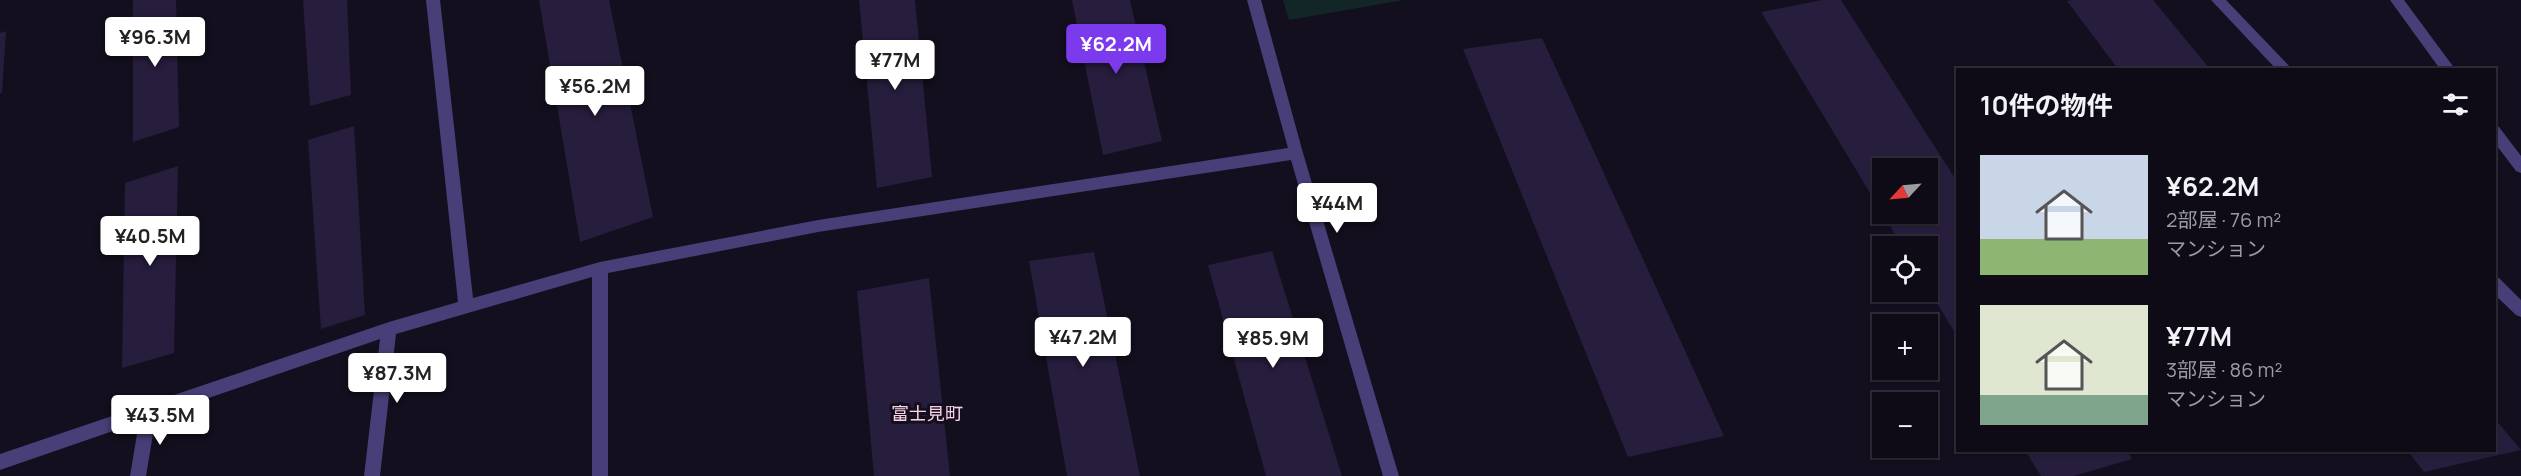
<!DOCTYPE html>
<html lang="ja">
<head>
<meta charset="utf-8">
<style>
  :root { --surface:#0e0b16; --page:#17141f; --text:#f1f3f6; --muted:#9b9ba1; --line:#2e2b35; --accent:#7c3aed }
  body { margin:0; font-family:Manrope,"Noto Sans JP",sans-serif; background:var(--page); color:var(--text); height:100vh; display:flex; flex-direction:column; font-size:22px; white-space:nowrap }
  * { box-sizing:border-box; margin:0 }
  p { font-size:20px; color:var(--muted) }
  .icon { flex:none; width:33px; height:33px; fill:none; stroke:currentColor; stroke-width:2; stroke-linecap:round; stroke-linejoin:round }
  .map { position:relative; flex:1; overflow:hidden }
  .side { position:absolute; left:1956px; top:68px; width:540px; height:384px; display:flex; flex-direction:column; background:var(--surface); border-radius:0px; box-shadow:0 2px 4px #0004,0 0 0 2px var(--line) }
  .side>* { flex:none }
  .needle { width:39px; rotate:244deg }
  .fabs { position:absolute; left:1872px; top:158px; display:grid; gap:12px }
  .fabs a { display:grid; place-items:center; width:66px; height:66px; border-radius:0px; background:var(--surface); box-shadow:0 2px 4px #0004,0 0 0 2px var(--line); font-size:30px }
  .price { position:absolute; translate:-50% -51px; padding:0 14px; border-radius:6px; background:#fff; color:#222; font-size:20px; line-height:39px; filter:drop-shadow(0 2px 3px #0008) }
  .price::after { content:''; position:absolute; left:50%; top:36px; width:18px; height:14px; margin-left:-9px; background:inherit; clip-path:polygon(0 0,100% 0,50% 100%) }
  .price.active { background:var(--accent); color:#fff }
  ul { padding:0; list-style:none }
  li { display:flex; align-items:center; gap:18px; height:150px; padding:0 24px }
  li span { display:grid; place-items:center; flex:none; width:168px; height:120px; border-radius:0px; color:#555 }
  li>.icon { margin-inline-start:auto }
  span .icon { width:72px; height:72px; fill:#fffc; stroke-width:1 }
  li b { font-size:26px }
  h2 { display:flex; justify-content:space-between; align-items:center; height:72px; padding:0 24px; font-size:26px }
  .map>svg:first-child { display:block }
</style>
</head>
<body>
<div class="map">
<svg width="2521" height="476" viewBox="0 0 2521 476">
  <rect width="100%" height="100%" fill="#130f1e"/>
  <path fill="#132627" d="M 1283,0 L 1404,0 L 1289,20 Z"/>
  <g fill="#271d3d" fill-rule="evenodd">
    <path d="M 133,0 L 176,0 L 179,127 L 133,142 Z"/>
    <path d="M 303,0 L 347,0 L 351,95 L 310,106 Z"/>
    <path d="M 539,0 L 609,0 L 653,217 L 580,242 Z"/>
    <path d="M 859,0 L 915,0 L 932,177 L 877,188 Z"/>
    <path d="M 1072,0 L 1130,0 L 1162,141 L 1103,155 Z"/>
    <path d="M 1822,0 L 1841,0 L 1958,183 L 1958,338 L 1928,288 L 1928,246 L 1902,246 L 1761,12 ZM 1882,168 L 1928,168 L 1928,213 L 1882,213 Z"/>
    <path d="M 2071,0 L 2153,0 L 2210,69 L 2118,69 L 2067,1 Z"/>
    <path d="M 6,31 L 2,93 L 0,93 L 0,33 Z"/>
    <path d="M 1542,38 L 1724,436 L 1628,457 L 1463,49 Z"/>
    <path d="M 354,126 L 365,315 L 321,329 L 308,140 Z"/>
    <path d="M 178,166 L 174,353 L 122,368 L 125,183 Z"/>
    <path d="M 1272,251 L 1342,476 L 1266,476 L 1208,265 Z"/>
    <path d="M 1094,252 L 1140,476 L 1067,476 L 1029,261 Z"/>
    <path d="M 929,278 L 950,476 L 874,476 L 857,291 Z"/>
    <path d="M 2494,418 L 2521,450 L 2424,472 L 2407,450 L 2494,450 Z"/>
    <path d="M 2025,450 L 2127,450 L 2132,459 L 2074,476 L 2041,476 Z"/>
  </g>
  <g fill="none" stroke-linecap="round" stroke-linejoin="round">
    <g fill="#483f78" fill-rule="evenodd">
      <path d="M 426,0 L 440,0 L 473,298 L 600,262 L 818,220 L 1288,148 L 1247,0 L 1261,0 L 1303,153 L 1399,476 L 1383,476 L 1291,160 L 818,232 L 608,273 L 608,476 L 592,476 L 592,277 L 396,334 L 380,476 L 364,476 L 380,339 L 156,416 L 146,476 L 130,476 L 139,422 L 0,470 L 0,454 L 389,322 L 458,302 Z"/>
      <path d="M 2211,0 L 2226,0 L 2292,69 L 2276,69 Z"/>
      <path d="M 2390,0 L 2404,0 L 2455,69 L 2440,69 Z"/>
      <path d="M 2494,125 L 2499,127 L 2521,156 L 2521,173 L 2516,171 L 2494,142 Z"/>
      <path d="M 2494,277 L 2499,278 L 2521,300 L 2521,317 L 2516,315 L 2494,294 Z"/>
    </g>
  </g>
  <g text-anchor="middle" stroke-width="6" stroke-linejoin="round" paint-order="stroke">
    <g font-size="18" fill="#fad3e7" stroke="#130f1e">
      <text x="927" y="420">富士見町</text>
    </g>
  </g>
</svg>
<div class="fabs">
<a><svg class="needle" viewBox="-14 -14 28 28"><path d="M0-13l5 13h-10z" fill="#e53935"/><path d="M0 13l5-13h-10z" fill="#9b9ba1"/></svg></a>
<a><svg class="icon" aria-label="locate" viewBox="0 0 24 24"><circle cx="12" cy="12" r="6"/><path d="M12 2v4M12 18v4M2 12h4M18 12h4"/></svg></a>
<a>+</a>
<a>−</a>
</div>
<b class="price" style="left:155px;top:68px">¥96.3M</b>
<b class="price active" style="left:1116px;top:75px">¥62.2M</b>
<b class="price" style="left:895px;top:91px">¥77M</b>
<b class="price" style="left:595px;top:117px">¥56.2M</b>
<b class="price" style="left:1337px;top:234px">¥44M</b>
<b class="price" style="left:150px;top:267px">¥40.5M</b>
<b class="price" style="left:1083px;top:368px">¥47.2M</b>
<b class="price" style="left:1273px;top:369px">¥85.9M</b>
<b class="price" style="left:397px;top:404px">¥87.3M</b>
<b class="price" style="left:160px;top:446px">¥43.5M</b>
<section class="side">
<h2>10件の物件<svg class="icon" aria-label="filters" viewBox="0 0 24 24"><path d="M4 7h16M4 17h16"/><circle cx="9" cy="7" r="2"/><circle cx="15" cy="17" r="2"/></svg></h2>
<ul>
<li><span style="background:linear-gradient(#c9d6e8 70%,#8fb573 0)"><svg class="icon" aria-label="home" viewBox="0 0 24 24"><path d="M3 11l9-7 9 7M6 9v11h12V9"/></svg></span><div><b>¥62.2M</b><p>2部屋 · 76 m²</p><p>マンション</p></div></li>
<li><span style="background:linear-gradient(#dfe7d0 75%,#7fa58c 0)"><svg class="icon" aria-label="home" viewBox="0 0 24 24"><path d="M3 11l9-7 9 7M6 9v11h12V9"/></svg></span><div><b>¥77M</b><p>3部屋 · 86 m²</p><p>マンション</p></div></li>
</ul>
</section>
</div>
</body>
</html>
